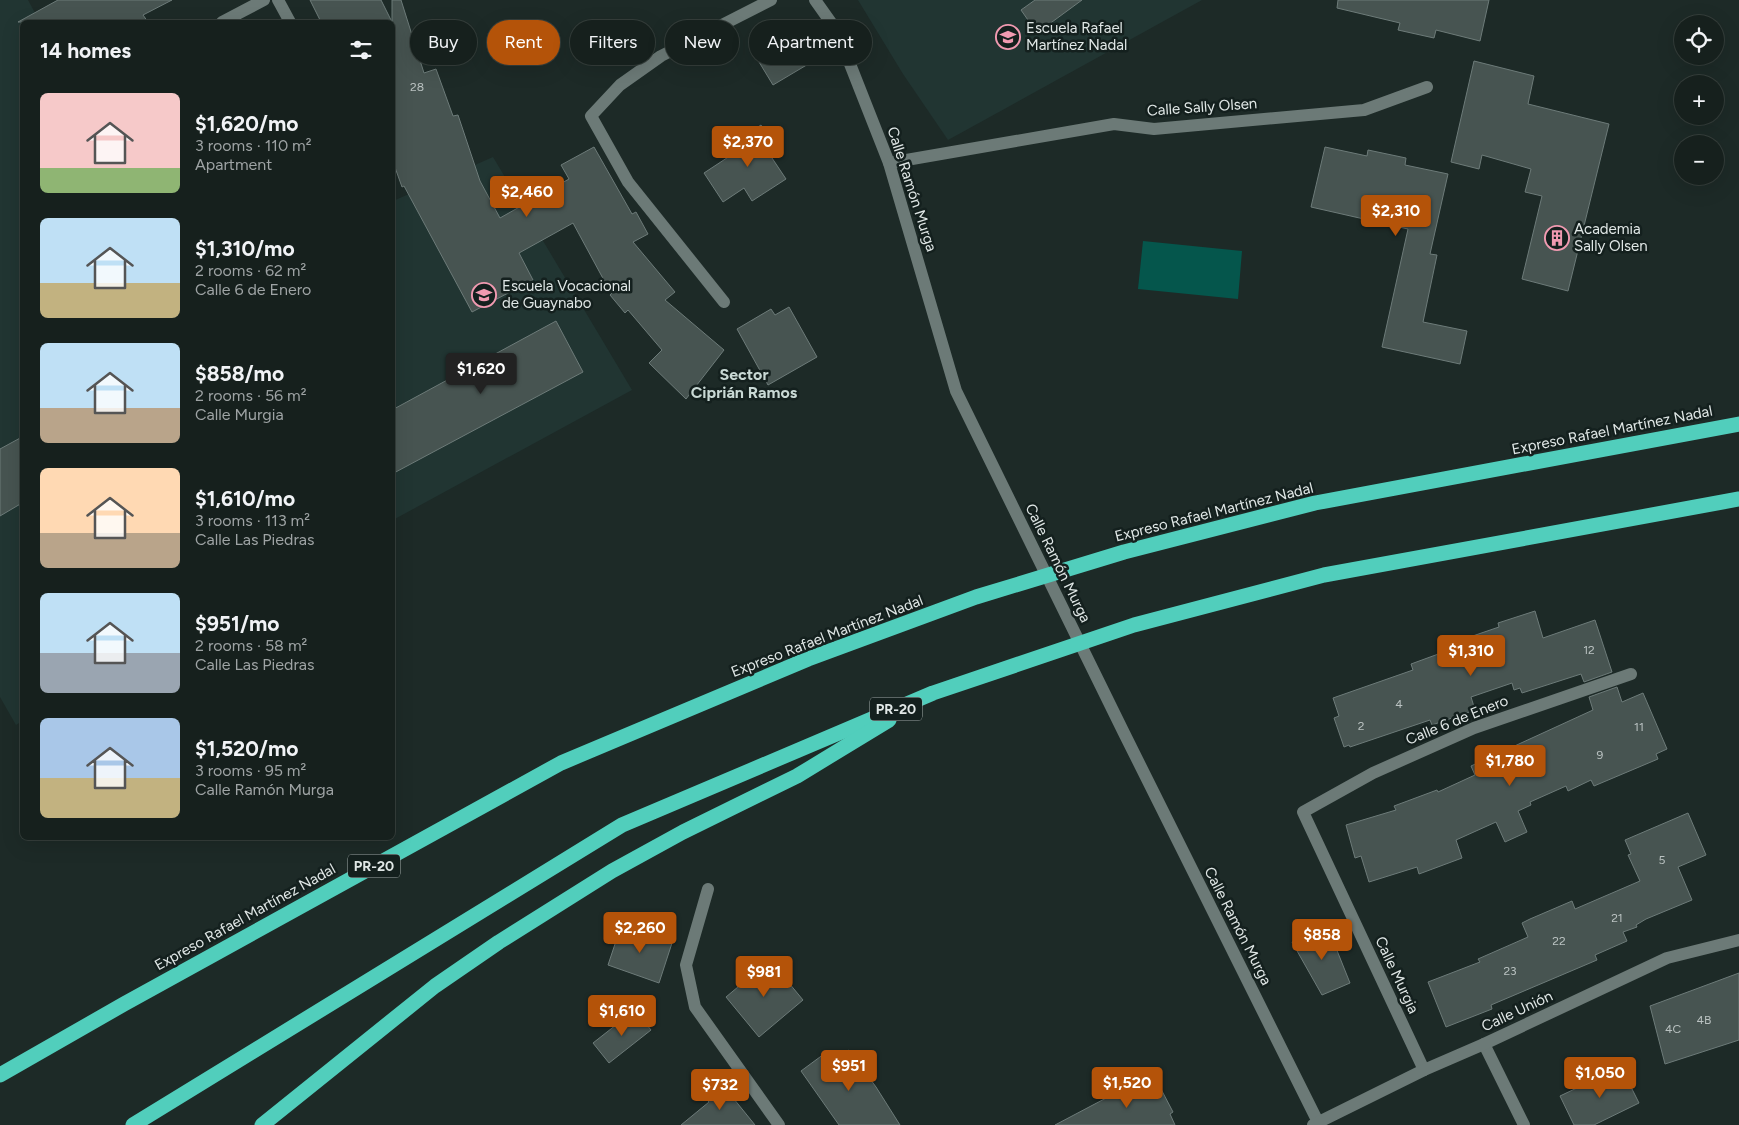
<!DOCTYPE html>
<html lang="en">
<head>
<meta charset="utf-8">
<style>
  :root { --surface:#16201d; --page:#232d2a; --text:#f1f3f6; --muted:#9ea3a4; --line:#353e3b; --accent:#b45309 }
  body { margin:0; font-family:Figtree,sans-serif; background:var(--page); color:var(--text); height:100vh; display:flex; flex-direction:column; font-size:19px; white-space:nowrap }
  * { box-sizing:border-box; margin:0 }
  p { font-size:16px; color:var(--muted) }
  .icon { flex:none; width:28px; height:28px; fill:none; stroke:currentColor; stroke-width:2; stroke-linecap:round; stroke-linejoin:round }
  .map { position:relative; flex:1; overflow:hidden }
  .sheet { position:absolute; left:20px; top:20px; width:375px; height:820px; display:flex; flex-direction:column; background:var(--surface); border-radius:8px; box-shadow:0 5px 20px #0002,0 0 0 1px var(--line) }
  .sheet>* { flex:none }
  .top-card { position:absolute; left:410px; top:20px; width:475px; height:45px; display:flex; gap:10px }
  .fabs { position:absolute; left:1674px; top:15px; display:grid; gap:10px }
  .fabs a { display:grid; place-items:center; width:50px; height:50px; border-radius:50%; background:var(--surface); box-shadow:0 5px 20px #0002,0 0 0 1px var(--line); font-size:25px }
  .price { position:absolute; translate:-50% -42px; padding:0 11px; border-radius:5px; background:var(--accent); color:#fff; font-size:16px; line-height:32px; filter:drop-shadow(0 1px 2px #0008) }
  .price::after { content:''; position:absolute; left:50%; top:30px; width:15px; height:11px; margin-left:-8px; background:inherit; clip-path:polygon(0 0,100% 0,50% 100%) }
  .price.active { background:#222; color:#fff }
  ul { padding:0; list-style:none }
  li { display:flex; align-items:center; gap:15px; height:125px; padding:0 20px }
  li span { display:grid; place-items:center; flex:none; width:140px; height:100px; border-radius:8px; color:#555 }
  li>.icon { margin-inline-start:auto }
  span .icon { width:60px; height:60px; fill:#fffc; stroke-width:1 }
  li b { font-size:21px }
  h2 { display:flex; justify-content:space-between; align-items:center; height:60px; padding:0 20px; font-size:21px }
  .tag { padding:0 18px; border-radius:22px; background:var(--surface); box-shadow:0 5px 20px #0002,0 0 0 1px var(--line); font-size:18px; line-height:45px }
  .tag.active { background:var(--accent); color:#fff }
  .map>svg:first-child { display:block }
</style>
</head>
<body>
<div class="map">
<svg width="1739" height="1125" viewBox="0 0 1739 1125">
  <rect width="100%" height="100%" fill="#1d2a27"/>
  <g fill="#213532">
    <path d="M 0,0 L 28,0 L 40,22 L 22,22 L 22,721 L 16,725 L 0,697 Z"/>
    <path d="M 858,0 L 1202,0 L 948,140 L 903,74 Z"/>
    <path d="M 493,157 L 632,390 L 393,520 L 393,201 Z"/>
  </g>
  <path fill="#05564c" d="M 1143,241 L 1242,251 L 1238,299 L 1138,289 Z"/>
  <g fill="#475451" stroke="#6d7b79">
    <path d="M 58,0 L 172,0 L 143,15 L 148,22 L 18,22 Z"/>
    <path d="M 310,0 L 381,0 L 392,22 L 321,22 Z"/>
    <path d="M 392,0 L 401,0 L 424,73 L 436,69 L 453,116 L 458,115 L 480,181 L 500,218 L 569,179 L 561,165 L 594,147 L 632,214 L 636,212 L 648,234 L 633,242 L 675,292 L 665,300 L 724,350 L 686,399 L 649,363 L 662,350 L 628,310 L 625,313 L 610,295 L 612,293 L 605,285 L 606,284 L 573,223 L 519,253 L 533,280 L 472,312 L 404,186 L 402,187 L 392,159 Z"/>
    <path d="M 1035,0 L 1082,0 L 1037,33 L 1021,10 Z"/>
    <path d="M 1338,0 L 1489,0 L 1480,41 L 1436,30 L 1434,38 L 1398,30 L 1400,23 L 1337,8 Z"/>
    <path d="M 794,35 L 810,63 L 773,85 L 756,57 Z"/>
    <path d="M 1474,61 L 1534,76 L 1528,104 L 1609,124 L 1568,291 L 1522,279 L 1542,196 L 1525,192 L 1531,169 L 1482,155 L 1479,169 L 1451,162 Z"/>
    <path d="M 761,125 L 779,153 L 772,158 L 786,179 L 752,201 L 744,188 L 723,202 L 704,173 L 742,148 L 737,141 Z"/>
    <path d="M 1325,147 L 1367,156 L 1368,150 L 1406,158 L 1405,165 L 1448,174 L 1430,254 L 1437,255 L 1423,322 L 1467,331 L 1460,364 L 1382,347 L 1408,229 L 1311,207 Z"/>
    <path d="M 789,307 L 817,357 L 768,385 L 737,329 L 771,309 L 775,315 Z"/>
    <path d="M 556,321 L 583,372 L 392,474 L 392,410 Z"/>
    <path d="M 22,437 L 22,503 L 0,516 L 0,449 Z"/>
    <path d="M 1535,611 L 1543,638 L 1595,620 L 1612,672 L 1584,682 L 1581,674 L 1522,693 L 1520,688 L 1514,690 L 1512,683 L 1471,697 L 1475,710 L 1432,725 L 1430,720 L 1350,747 L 1349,745 L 1344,747 L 1334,718 L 1339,716 L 1333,698 L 1413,670 L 1411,664 L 1463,645 L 1461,640 L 1499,627 L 1498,623 Z"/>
    <path d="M 1617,687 L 1622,702 L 1643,693 L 1667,749 L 1656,754 L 1658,759 L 1594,786 L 1591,780 L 1568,791 L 1566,786 L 1530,802 L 1531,805 L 1518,811 L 1527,832 L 1505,842 L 1496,822 L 1456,840 L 1462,858 L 1419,874 L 1417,867 L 1369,882 L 1361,856 L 1355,858 L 1346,825 L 1396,810 L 1394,806 L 1437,790 L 1438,792 L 1475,775 L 1471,766 L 1593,710 L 1589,697 Z"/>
    <path d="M 1688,813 L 1706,855 L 1678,867 L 1692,900 L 1646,919 L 1636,925 L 1637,927 L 1623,932 L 1627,941 L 1595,955 L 1597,960 L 1491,1005 L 1492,1009 L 1446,1027 L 1428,982 L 1480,962 L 1478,959 L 1528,937 L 1522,923 L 1530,919 L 1572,901 L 1575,909 L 1640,881 L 1628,855 L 1631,854 L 1625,840 Z"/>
    <path d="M 621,926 L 672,943 L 659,983 L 608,965 Z"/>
    <path d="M 1328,928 L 1350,983 L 1322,995 L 1292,942 Z"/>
    <path d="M 770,960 L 803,1000 L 759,1037 L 726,997 Z"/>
    <path d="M 1739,973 L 1739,1040 L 1665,1064 L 1650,1006 Z"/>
    <path d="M 635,1010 L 651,1030 L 609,1063 L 593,1043 Z"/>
    <path d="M 849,1050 L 876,1087 L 900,1125 L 839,1125 L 801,1071 L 824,1054 L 831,1063 Z"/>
    <path d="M 1621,1067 L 1639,1103 L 1594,1125 L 1574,1125 L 1560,1096 Z"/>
    <path d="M 1146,1077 L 1154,1093 L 1161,1089 L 1173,1112 L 1170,1114 L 1175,1125 L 1055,1125 Z"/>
    <path d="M 721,1083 L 755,1125 L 681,1125 L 709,1102 L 704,1097 Z"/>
  </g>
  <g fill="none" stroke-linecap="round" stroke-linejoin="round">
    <g stroke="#6c7a77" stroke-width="12">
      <path d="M 278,0 L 290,22"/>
      <path d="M 815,0 L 837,31 L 889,163 L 956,391 L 1124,733 L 1318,1122"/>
      <path d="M 222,22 L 264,0"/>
      <path d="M 889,163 L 1114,124 L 1154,129 L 1364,110 L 1427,87"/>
      <path d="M 724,302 L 628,182 L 591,116 L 620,85 L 661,56 L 771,0"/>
      <path d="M 708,889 L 686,965 L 695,1007 L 779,1125"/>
      <path d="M 1484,1044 L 1524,1125"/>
      <path d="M 1424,1070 L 1303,812 L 1373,773 L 1474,728 L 1631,674"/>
      <path d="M 1313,1125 L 1424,1070 L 1484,1044 L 1667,958 L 1739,940"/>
    </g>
    <g stroke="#51cebc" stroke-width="15">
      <path d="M 0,1075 L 124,1004 L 561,763 L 808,659 L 976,597 L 1124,552 L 1315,503 L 1739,424"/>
      <path d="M 133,1125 L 622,825 L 933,693 L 1134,625 L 1324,575 L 1739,499"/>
      <path d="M 262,1125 L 435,986 L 499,942 L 612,871 L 683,832 L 797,776 L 889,720"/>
    </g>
  </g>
  <defs>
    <symbol id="school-ring" viewBox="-11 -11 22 22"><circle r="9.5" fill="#14201e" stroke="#f19ab1" stroke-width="1.5"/><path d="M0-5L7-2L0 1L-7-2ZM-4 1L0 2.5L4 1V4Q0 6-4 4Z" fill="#f19ab1"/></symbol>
    <symbol id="building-ring" viewBox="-11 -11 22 22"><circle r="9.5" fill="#14201e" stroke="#f19ab1" stroke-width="1.5"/><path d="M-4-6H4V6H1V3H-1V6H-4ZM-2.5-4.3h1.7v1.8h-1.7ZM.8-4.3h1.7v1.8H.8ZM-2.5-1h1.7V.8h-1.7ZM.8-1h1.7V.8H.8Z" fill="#f19ab1"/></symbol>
  </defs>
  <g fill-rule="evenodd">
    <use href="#school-ring" x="994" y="23" width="28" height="28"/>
    <use href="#building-ring" x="1543" y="224" width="28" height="28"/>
    <use href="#school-ring" x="470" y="281" width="28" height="28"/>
  </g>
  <g text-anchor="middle" stroke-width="5" stroke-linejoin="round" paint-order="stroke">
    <g font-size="12" fill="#bac2c1">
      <text x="417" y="91">28</text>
      <text x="1589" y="654">12</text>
      <text x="1399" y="708">4</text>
      <text x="1361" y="730">2</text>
      <text x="1639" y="731">11</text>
      <text x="1600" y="759">9</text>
      <text x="1662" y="864">5</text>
      <text x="1617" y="922">21</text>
      <text x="1559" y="945">22</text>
      <text x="1510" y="975">23</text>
      <text x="1704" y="1024">4B</text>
      <text x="1673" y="1033">4C</text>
    </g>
    <g fill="#14201e" stroke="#a3abaa" stroke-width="1">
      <rect x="870" y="697.5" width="52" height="23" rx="4"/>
      <rect x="348" y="854.5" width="52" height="23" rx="4"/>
    </g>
    <g font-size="14" font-weight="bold" fill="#e0e7e6">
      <text x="896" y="714">PR-20</text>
      <text x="374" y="871">PR-20</text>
    </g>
    <g font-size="15" fill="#e0e7e6" stroke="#14201e" text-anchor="start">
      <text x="1026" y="33">Escuela Rafael<tspan x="1026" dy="17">Martínez Nadal</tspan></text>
      <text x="1574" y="234">Academia<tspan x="1574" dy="17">Sally Olsen</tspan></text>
      <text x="502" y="291">Escuela Vocacional<tspan x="502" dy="17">de Guaynabo</tspan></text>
    </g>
    <g font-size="15" fill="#e0e7e6" stroke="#14201e">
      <text transform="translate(1202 107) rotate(-4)" y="5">Calle Sally Olsen</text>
      <text transform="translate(912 189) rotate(72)" y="5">Calle Ramón Murga</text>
      <text transform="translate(1612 430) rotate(-11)" y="5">Expreso Rafael Martínez Nadal</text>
      <text transform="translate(1214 512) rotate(-14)" y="5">Expreso Rafael Martínez Nadal</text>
      <text transform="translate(1058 563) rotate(64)" y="5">Calle Ramón Murga</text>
      <text transform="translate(827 636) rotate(-21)" y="5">Expreso Rafael Martínez Nadal</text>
      <text transform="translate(1457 720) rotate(-22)" y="5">Calle 6 de Enero</text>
      <text transform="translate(245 917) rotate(-29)" y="5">Expreso Rafael Martínez Nadal</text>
      <text transform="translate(1238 926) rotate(63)" y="5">Calle Ramón Murga</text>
      <text transform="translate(1397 975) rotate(65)" y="5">Calle Murgia</text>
      <text transform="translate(1517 1011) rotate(-25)" y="5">Calle Unión</text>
    </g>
    <g font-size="16" font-weight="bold" fill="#c9d9d5" stroke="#14201e">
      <text x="744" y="380">Sector<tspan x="744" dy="18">Ciprián Ramos</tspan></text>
    </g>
  </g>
</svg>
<div class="fabs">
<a><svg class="icon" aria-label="locate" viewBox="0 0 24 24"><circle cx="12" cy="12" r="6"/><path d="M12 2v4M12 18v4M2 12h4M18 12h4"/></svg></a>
<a>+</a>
<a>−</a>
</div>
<b class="price" style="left:748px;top:168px">$2,370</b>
<b class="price" style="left:527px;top:218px">$2,460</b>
<b class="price" style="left:1396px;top:237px">$2,310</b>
<b class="price active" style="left:481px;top:395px">$1,620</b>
<b class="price" style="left:1471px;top:677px">$1,310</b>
<b class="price" style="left:1510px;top:787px">$1,780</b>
<b class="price" style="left:640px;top:954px">$2,260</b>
<b class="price" style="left:1322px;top:961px">$858</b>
<b class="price" style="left:764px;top:998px">$981</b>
<b class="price" style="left:622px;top:1037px">$1,610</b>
<b class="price" style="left:849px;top:1092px">$951</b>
<b class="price" style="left:1600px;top:1099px">$1,050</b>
<b class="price" style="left:1127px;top:1109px">$1,520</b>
<b class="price" style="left:720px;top:1111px">$732</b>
<div class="top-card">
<a class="tag">Buy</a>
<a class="tag active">Rent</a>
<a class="tag">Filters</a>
<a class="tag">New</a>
<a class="tag">Apartment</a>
</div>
<section class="sheet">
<h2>14 homes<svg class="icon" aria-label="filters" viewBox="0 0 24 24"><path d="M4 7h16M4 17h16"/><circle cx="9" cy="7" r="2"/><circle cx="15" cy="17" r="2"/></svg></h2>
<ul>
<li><span style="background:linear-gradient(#f6c9c9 75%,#8fb573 0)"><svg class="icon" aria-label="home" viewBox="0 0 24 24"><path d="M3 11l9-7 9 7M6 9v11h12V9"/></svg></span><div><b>$1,620/mo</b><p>3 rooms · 110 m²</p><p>Apartment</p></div></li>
<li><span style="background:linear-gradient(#bfe0f5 65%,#c2b280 0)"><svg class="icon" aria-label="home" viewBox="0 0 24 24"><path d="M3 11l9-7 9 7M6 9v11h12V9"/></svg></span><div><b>$1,310/mo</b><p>2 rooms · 62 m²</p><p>Calle 6 de Enero</p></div></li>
<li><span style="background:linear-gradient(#bfe0f5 65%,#b9a48a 0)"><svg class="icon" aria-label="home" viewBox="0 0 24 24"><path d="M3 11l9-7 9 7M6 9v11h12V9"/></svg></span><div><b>$858/mo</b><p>2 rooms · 56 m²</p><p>Calle Murgia</p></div></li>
<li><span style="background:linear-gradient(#ffd9b3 65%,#b9a48a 0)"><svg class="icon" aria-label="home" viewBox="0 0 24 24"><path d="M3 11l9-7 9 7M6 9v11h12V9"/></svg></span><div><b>$1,610/mo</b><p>3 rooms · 113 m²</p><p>Calle Las Piedras</p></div></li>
<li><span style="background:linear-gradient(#bfe0f5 60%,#9aa5b1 0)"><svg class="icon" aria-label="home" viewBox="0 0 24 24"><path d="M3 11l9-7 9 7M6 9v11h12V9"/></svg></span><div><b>$951/mo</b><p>2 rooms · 58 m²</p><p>Calle Las Piedras</p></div></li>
<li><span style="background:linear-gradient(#a9c7e8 60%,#c2b280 0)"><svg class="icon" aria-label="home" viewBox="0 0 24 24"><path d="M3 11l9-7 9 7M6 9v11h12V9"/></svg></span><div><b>$1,520/mo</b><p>3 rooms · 95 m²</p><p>Calle Ramón Murga</p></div></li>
</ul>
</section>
</div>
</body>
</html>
